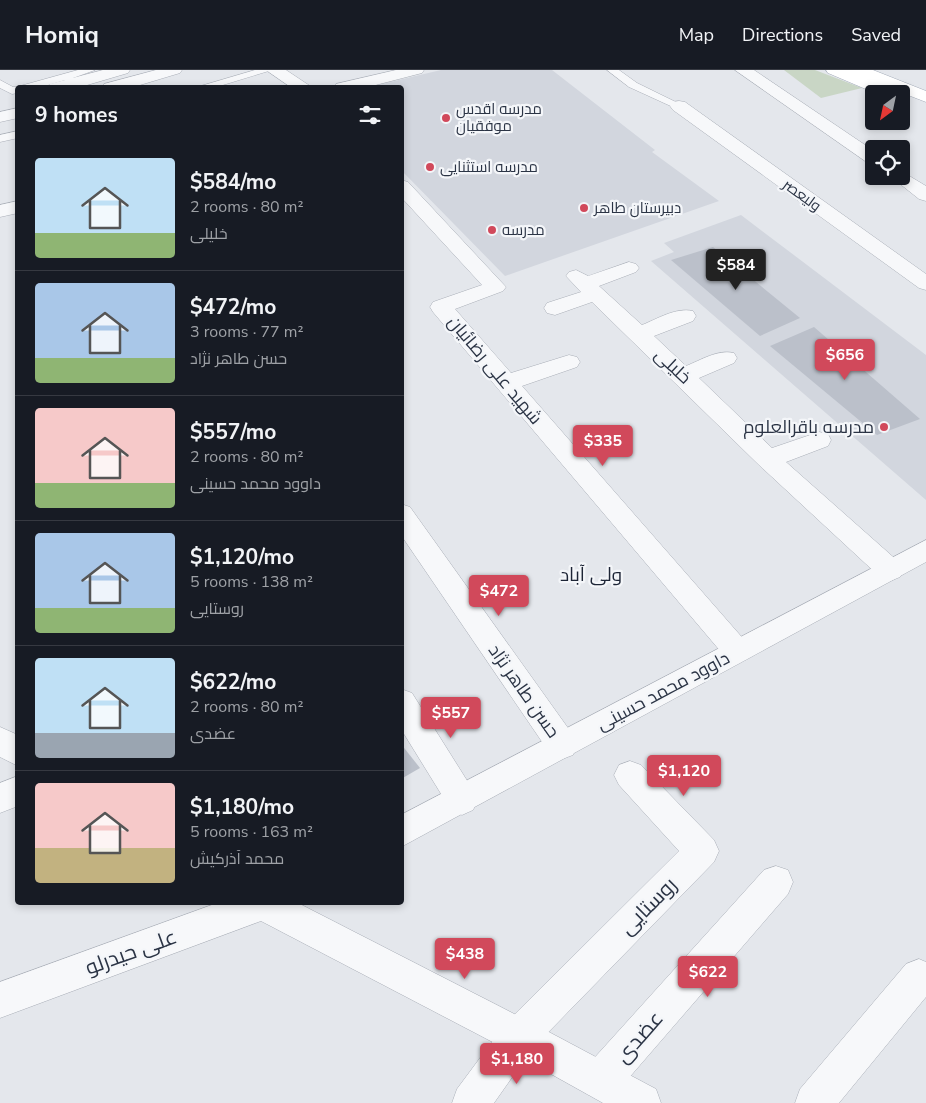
<!DOCTYPE html>
<html lang="en">
<head>
<meta charset="utf-8">
<style>
  :root { --surface:#171b24; --page:#242831; --text:#f1f3f6; --muted:#9ea1a6; --line:#363941; --accent:#d1495b }
  body { margin:0; font-family:"Nunito Sans",Cairo,sans-serif; background:var(--page); color:var(--text); height:100vh; display:flex; flex-direction:column; font-size:19px; white-space:nowrap }
  * { box-sizing:border-box; margin:0 }
  p { font-size:16px; color:var(--muted) }
  .icon { flex:none; width:28px; height:28px; fill:none; stroke:currentColor; stroke-width:2; stroke-linecap:round; stroke-linejoin:round }
  .map { position:relative; flex:1; overflow:hidden }
  .drawer { position:absolute; left:15px; top:15px; width:389px; height:820px; display:flex; flex-direction:column; background:var(--surface); border-radius:5px; box-shadow:0 2px 8px #0003 }
  .drawer>* { flex:none }
  .needle { width:32px; rotate:213deg }
  .tools { position:absolute; left:865px; top:15px; display:grid; gap:10px }
  .tools a { display:grid; place-items:center; width:45px; height:45px; border-radius:5px; background:var(--surface); box-shadow:0 2px 8px #0003; font-size:25px }
  .price { position:absolute; translate:-50% -42px; padding:0 11px; border-radius:5px; background:var(--accent); color:#fff; font-size:16px; line-height:32px; filter:drop-shadow(0 1px 2px #0008) }
  .price::after { content:''; position:absolute; left:50%; top:30px; width:15px; height:11px; margin-left:-8px; background:inherit; clip-path:polygon(0 0,100% 0,50% 100%) }
  .price.active { background:#222; color:#fff }
  ul { padding:0; list-style:none }
  li { display:flex; align-items:center; gap:15px; height:125px; padding:0 20px }
  li+li { border-top:1px solid var(--line) }
  li span { display:grid; place-items:center; flex:none; width:140px; height:100px; border-radius:5px; color:#555 }
  li>.icon { margin-inline-start:auto }
  span .icon { width:60px; height:60px; fill:#fffc; stroke-width:1 }
  li b { font-size:21px }
  h2 { display:flex; justify-content:space-between; align-items:center; height:60px; padding:0 20px; font-size:21px }
  header { display:flex; align-items:center; gap:30px; box-sizing:border-box; height:70px; padding:0 25px; background:var(--surface); border-bottom:1px solid var(--line) }
  header strong { font-size:24px }
  nav { display:flex; gap:28px; margin-inline-start:auto; font-size:18px }
  .map>svg:first-child { display:block }
</style>
</head>
<body>
<header>
<strong>Homiq</strong>
<nav><a>Map</a><a>Directions</a><a>Saved</a></nav>
</header>
<div class="map">
<svg width="926" height="1033" viewBox="0 0 926 1033">
  <rect width="100%" height="100%" fill="#e4e7ec"/>
  <g fill="#d2d6de">
    <path d="M 441,0 L 552,0 L 655,80 L 652,82 L 719,131 L 505,206 L 401,100 L 401,18 L 369,17 Z"/>
    <path d="M 741,145 L 926,285 L 926,430 L 651,191 L 674,182 L 664,173 Z"/>
  </g>
  <path fill="#c9d6c5" d="M 784,0 L 815,0 L 862,18 L 821,28 Z"/>
  <g fill="#bbc0ca">
    <path d="M 713,177 L 800,248 L 760,266 L 671,190 Z"/>
    <path d="M 814,257 L 920,349 L 877,365 L 770,276 Z"/>
    <path d="M 401,674 L 420,698 L 401,709 Z"/>
  </g>
  <g fill="none" stroke-linecap="round" stroke-linejoin="round">
    <defs>
      <g id="service">
        <path d="M 78,0 L 95,0 L 73,8 L 77,13 L 72,16 L 65,10 L 38,18 L 18,18 L 18,23 L 12,24 L 0,18 L 0,10 L 13,17 L 20,16 Z"/>
        <path d="M 255,0 L 272,0 L 213,18 L 194,18 Z"/>
        <path d="M 607,0 L 619,0 L 637,13 L 684,36 L 679,39 L 675,38 L 629,17 Z"/>
        <path d="M 18,61 L 18,68 L 0,72 L 0,65 Z"/>
      </g>
      <g id="minor">
        <path d="M 266,0 L 286,0 L 313,18 L 292,18 Z"/>
        <path d="M 396,0 L 424,0 L 422,3 L 364,18 L 334,18 L 336,14 Z"/>
        <path d="M 735,0 L 754,0 L 874,81 L 874,94 L 868,93 Z"/>
        <path d="M 679,31 L 685,32 L 926,204 L 926,220 L 919,218 L 673,40 L 670,36 L 673,32 Z"/>
        <path d="M 901,101 L 926,116 L 926,131 L 919,129 L 890,106 L 901,106 Z"/>
        <path d="M 401,110 L 408,112 L 506,217 L 503,221 L 455,239 L 511,303 L 569,285 L 577,287 L 580,292 L 577,297 L 522,316 L 747,573 L 751,581 L 747,589 L 737,593 L 727,589 L 433,242 L 430,237 L 433,232 L 482,215 L 401,127 Z"/>
        <path d="M 18,131 L 18,143 L 0,147 L 0,135 Z"/>
        <path d="M 629,192 L 636,194 L 639,198 L 636,202 L 599,216 L 642,255 C 657,249 676,237 693,241 L 696,246 L 693,251 L 654,266 L 686,296 C 701,290 718,279 734,283 L 737,288 L 734,293 L 699,308 L 772,378 L 819,362 L 828,364 L 831,370 L 828,376 L 786,392 L 900,493 L 904,500 L 900,507 L 890,511 L 880,507 L 759,395 L 592,232 L 555,245 L 547,243 L 544,238 L 547,233 L 581,222 L 566,206 L 569,202 L 576,200 L 588,206 Z"/>
        <path d="M 401,434 L 410,437 L 573,665 L 577,675 L 573,685 L 562,689 L 551,685 L 401,465 Z"/>
        <path d="M 401,619 L 412,623 L 473,720 L 478,730 L 473,740 L 462,745 L 451,740 L 401,659 Z"/>
        <path d="M 630,691 L 641,695 L 714,770 L 719,781 L 714,792 L 532,979 L 494,1033 L 452,1033 L 457,1019 L 506,953 L 679,781 L 619,715 L 614,705 L 619,695 Z"/>
        <path d="M 18,706 L 18,736 L 0,743 L 0,713 Z"/>
        <path d="M 776,796 L 788,800 L 793,812 L 788,824 L 615,1024 L 601,1029 L 587,1024 L 582,1010 L 587,996 L 764,800 Z"/>
        <path d="M 919,889 L 926,892 L 926,927 L 839,1033 L 795,1033 L 800,1019 L 906,894 Z"/>
      </g>
      <g id="tertiary">
        <path d="M 103,0 L 130,0 L 128,3 L 77,18 L 48,18 L 50,14 Z"/>
        <path d="M 156,0 L 182,0 L 180,3 L 130,18 L 102,18 L 104,14 Z"/>
        <path d="M 18,38 L 18,48 L 0,52 L 0,42 Z"/>
        <path d="M 926,470 L 926,492 L 401,777 L 401,745 Z"/>
        <path d="M 0,657 L 18,665 L 18,696 L 0,687 Z"/>
        <path d="M 220,832 L 296,832 L 532,953 L 656,1019 L 661,1033 L 603,1033 L 506,979 L 261,851 L 0,948 L 0,912 Z"/>
      </g>
      <path id="primary" d="M 826,0 L 873,0 L 926,21 L 926,32 L 882,15 L 880,20 L 868,20 L 828,3 Z"/>
    </defs>
    <use href="#service" stroke="#a9aeb7" stroke-width="1"/>
    <use href="#minor" stroke="#a9aeb7" stroke-width="1"/>
    <use href="#tertiary" stroke="#a9aeb7" stroke-width="1"/>
    <use href="#primary" stroke="#a3abb8" stroke-width="1"/>
    <use href="#service" fill="#f7f8fa" fill-rule="evenodd"/>
    <use href="#minor" fill="#f7f8fa" fill-rule="evenodd"/>
    <use href="#tertiary" fill="#f7f8fa" fill-rule="evenodd"/>
    <use href="#primary" fill="#fff" fill-rule="evenodd"/>
  </g>
  <g fill="#d1495b" stroke="#f4f6f9" stroke-width="2">
    <circle cx="446" cy="48" r="5"/>
    <circle cx="430" cy="97" r="5"/>
    <circle cx="584" cy="138" r="5"/>
    <circle cx="492" cy="160" r="5"/>
    <circle cx="884" cy="357" r="5"/>
  </g>
  <g text-anchor="middle" stroke-width="4.5" stroke-linejoin="round" paint-order="stroke">
    <g font-size="15" fill="#2b3445" stroke="#f4f6f9" text-anchor="start">
      <text x="456" y="44">مدرسه اقدس<tspan x="456" dy="17">موفقیان</tspan></text>
      <text x="440" y="102">مدرسه استثنایی</text>
      <text x="594" y="143">دبیرستان طاهر</text>
      <text x="502" y="165">مدرسه</text>
    </g>
    <g font-size="15" fill="#2b3445" stroke="#f4f6f9">
      <text transform="translate(802 125) rotate(36)" y="5">ولیعصر</text>
    </g>
    <g font-size="18" fill="#2b3445" stroke="#f4f6f9">
      <text transform="translate(673 296) rotate(43)" y="6">خلیلی</text>
      <text transform="translate(495 300) rotate(50)" y="6">شهید علی رضائیان</text>
      <text transform="translate(524 621) rotate(55)" y="6">حسن طاهر نژاد</text>
      <text transform="translate(663 621) rotate(-28)" y="6">داوود محمد حسینی</text>
    </g>
    <g font-size="18" fill="#2b3445" stroke="#f4f6f9" text-anchor="end">
      <text x="874" y="363">مدرسه باقرالعلوم</text>
    </g>
    <g font-size="19" fill="#1d2536" stroke="#f4f6f9">
      <text x="591" y="511">ولی آباد</text>
    </g>
    <g font-size="21" fill="#2b3445" stroke="#f4f6f9">
      <text transform="translate(648 836) rotate(-45)" y="7">روستایی</text>
      <text transform="translate(131 882) rotate(-20)" y="7">علی حیدرلو</text>
      <text transform="translate(639 967) rotate(-49)" y="7">عضدی</text>
    </g>
  </g>
</svg>
<div class="tools">
<a><svg class="needle" viewBox="-14 -14 28 28"><path d="M0-13l5 13h-10z" fill="#e53935"/><path d="M0 13l5-13h-10z" fill="#9ea1a6"/></svg></a>
<a><svg class="icon" aria-label="locate" viewBox="0 0 24 24"><circle cx="12" cy="12" r="6"/><path d="M12 2v4M12 18v4M2 12h4M18 12h4"/></svg></a>
</div>
<b class="price active" style="left:736px;top:221px">$584</b>
<b class="price" style="left:845px;top:311px">$656</b>
<b class="price" style="left:603px;top:397px">$335</b>
<b class="price" style="left:499px;top:547px">$472</b>
<b class="price" style="left:451px;top:669px">$557</b>
<b class="price" style="left:684px;top:727px">$1,120</b>
<b class="price" style="left:465px;top:910px">$438</b>
<b class="price" style="left:708px;top:928px">$622</b>
<b class="price" style="left:517px;top:1015px">$1,180</b>
<section class="drawer">
<h2>9 homes<svg class="icon" aria-label="filters" viewBox="0 0 24 24"><path d="M4 7h16M4 17h16"/><circle cx="9" cy="7" r="2"/><circle cx="15" cy="17" r="2"/></svg></h2>
<ul>
<li><span style="background:linear-gradient(#bfe0f5 75%,#8fb573 0)"><svg class="icon" aria-label="home" viewBox="0 0 24 24"><path d="M3 11l9-7 9 7M6 9v11h12V9"/></svg></span><div><b>$584/mo</b><p>2 rooms · 80 m²</p><p>خلیلی</p></div></li>
<li><span style="background:linear-gradient(#a9c7e8 75%,#8fb573 0)"><svg class="icon" aria-label="home" viewBox="0 0 24 24"><path d="M3 11l9-7 9 7M6 9v11h12V9"/></svg></span><div><b>$472/mo</b><p>3 rooms · 77 m²</p><p>حسن طاهر نژاد</p></div></li>
<li><span style="background:linear-gradient(#f6c9c9 75%,#8fb573 0)"><svg class="icon" aria-label="home" viewBox="0 0 24 24"><path d="M3 11l9-7 9 7M6 9v11h12V9"/></svg></span><div><b>$557/mo</b><p>2 rooms · 80 m²</p><p>داوود محمد حسینی</p></div></li>
<li><span style="background:linear-gradient(#a9c7e8 75%,#8fb573 0)"><svg class="icon" aria-label="home" viewBox="0 0 24 24"><path d="M3 11l9-7 9 7M6 9v11h12V9"/></svg></span><div><b>$1,120/mo</b><p>5 rooms · 138 m²</p><p>روستایی</p></div></li>
<li><span style="background:linear-gradient(#bfe0f5 75%,#9aa5b1 0)"><svg class="icon" aria-label="home" viewBox="0 0 24 24"><path d="M3 11l9-7 9 7M6 9v11h12V9"/></svg></span><div><b>$622/mo</b><p>2 rooms · 80 m²</p><p>عضدی</p></div></li>
<li><span style="background:linear-gradient(#f6c9c9 65%,#c2b280 0)"><svg class="icon" aria-label="home" viewBox="0 0 24 24"><path d="M3 11l9-7 9 7M6 9v11h12V9"/></svg></span><div><b>$1,180/mo</b><p>5 rooms · 163 m²</p><p>محمد آذرکیش</p></div></li>
</ul>
</section>
</div>
</body>
</html>
